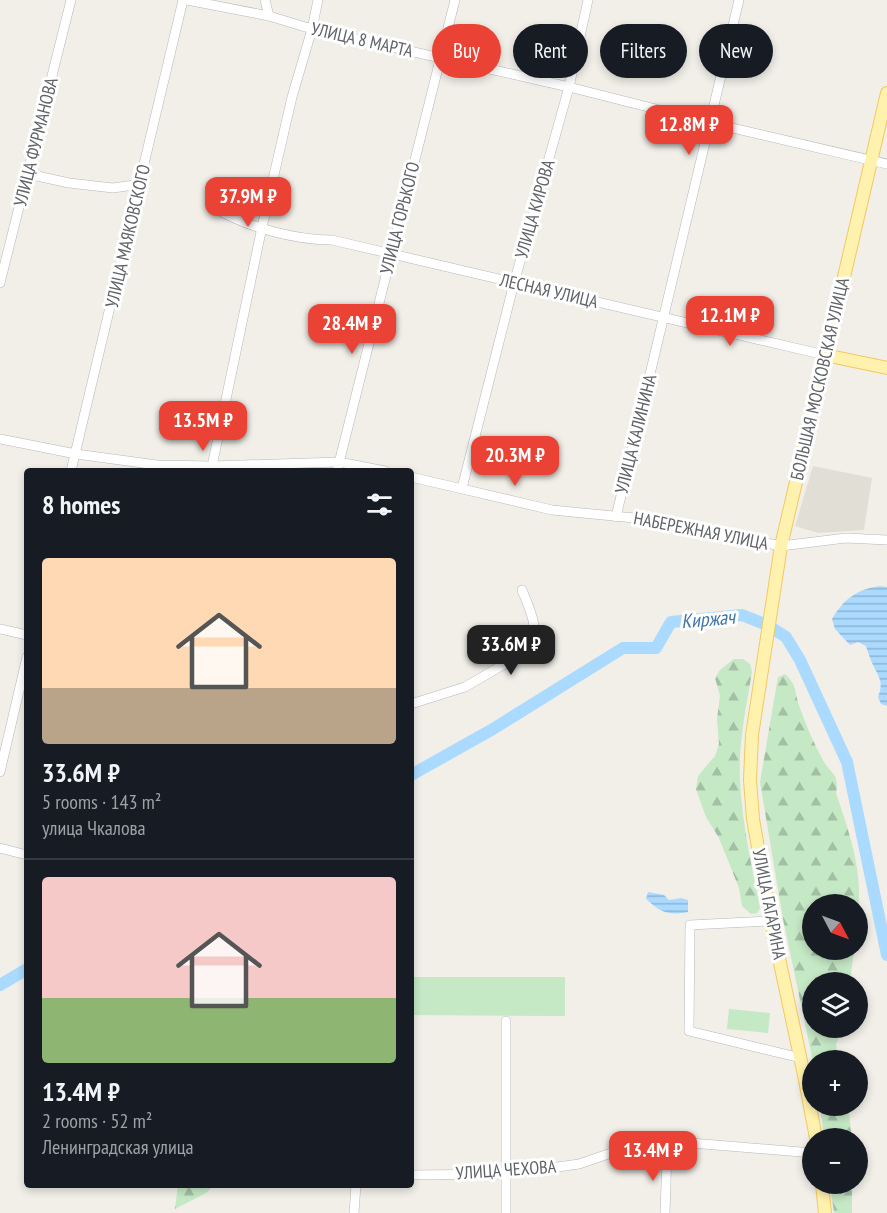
<!DOCTYPE html>
<html lang="en">
<head>
<meta charset="utf-8">
<style>
  :root { --surface:#171b24; --page:#242831; --text:#f1f3f6; --muted:#9ea1a6; --line:#363941; --accent:#ea4335 }
  body { margin:0; font-family:"PT Sans Narrow",sans-serif; background:var(--page); color:var(--text); height:100vh; display:flex; flex-direction:column; font-size:22px; white-space:nowrap }
  * { box-sizing:border-box; margin:0 }
  p { font-size:20px; color:var(--muted) }
  .icon { flex:none; width:33px; height:33px; fill:none; stroke:currentColor; stroke-width:2; stroke-linecap:round; stroke-linejoin:round }
  .map { position:relative; flex:1; overflow:hidden }
  .side { position:absolute; left:24px; top:468px; width:390px; height:720px; display:flex; flex-direction:column; background:var(--surface); border-radius:6px; box-shadow:0 3px 9px #0003 }
  .side>* { flex:none }
  .guide { position:absolute; left:432px; top:24px; width:364px; height:54px; display:flex; gap:12px }
  .needle { width:39px; rotate:131deg }
  .tools { position:absolute; left:802px; top:894px; display:grid; gap:12px }
  .tools a { display:grid; place-items:center; width:66px; height:66px; border-radius:50%; background:var(--surface); box-shadow:0 3px 9px #0003; font-size:30px }
  .price { position:absolute; translate:-50% -51px; padding:0 14px; border-radius:12px; background:var(--accent); color:#fff; font-size:20px; line-height:39px; filter:drop-shadow(0 2px 3px #0008) }
  .price::after { content:''; position:absolute; left:50%; top:36px; width:18px; height:14px; margin-left:-9px; background:inherit; clip-path:polygon(0 0,100% 0,50% 100%) }
  .price.selected { background:#222; color:#fff }
  ul { padding:0; list-style:none }
  li { display:grid; align-content:center; gap:12px; height:318px; padding:0 18px }
  li+li { border-top:2px solid var(--line) }
  li span { display:grid; place-items:center; height:186px; border-radius:6px; color:#555 }
  li>.icon { margin-inline-start:auto }
  span .icon { width:108px; height:108px; fill:#fffc; stroke-width:1 }
  li b { font-size:26px }
  h2 { display:flex; justify-content:space-between; align-items:center; height:72px; padding:0 18px; font-size:26px }
  .tag { padding:0 21px; border-radius:27px; background:var(--surface); box-shadow:0 3px 9px #0003; font-size:21px; line-height:54px }
  .tag.selected { background:var(--accent); color:#fff }
  .map>svg:first-child { display:block }
</style>
</head>
<body>
<div class="map">
<svg width="887" height="1213" viewBox="0 0 887 1213">
  <defs>
    <pattern id="forest-firs" width="22" height="20" patternUnits="userSpaceOnUse" patternTransform="scale(1.5)"><rect width="22" height="20" fill="#c5e8c5"/><path d="M5 1l3.5 6h-7zM16 11l3.5 6h-7z" fill="#a3c0a4"/></pattern>
    <pattern id="water-rules" width="6" height="5" patternUnits="userSpaceOnUse" patternTransform="scale(1.5)"><rect width="6" height="5" fill="#aadaff"/><path d="M0 2.5h6" fill="none" stroke="#8eb4d2"/></pattern>
  </defs>
  <rect width="100%" height="100%" fill="#f1efe8"/>
  <path fill="#e1ded6" d="M 813,466 L 872,478 L 864,530 L 818,533 L 795,526 Z"/>
  <g fill="#c5e8c5">
    <path d="M 411,977 L 565,977 L 565,1016 L 411,1015 Z"/>
    <path d="M 729,1009 L 770,1013 L 768,1033 L 727,1029 Z"/>
  </g>
  <g fill="url(#forest-firs)">
    <path d="M 734,659 L 743,659 L 750,664 L 752,672 C 746,708 738,745 740,781 C 742,824 752,867 760,908 L 757,913 L 751,914 L 742,906 L 739,888 L 719,838 L 706,817 L 696,789 L 698,776 L 715,756 L 719,744 L 717,719 L 720,696 L 715,678 L 720,670 Z"/>
    <path d="M 785,674 C 798,686 794,692 800,708 C 806,725 814,744 823,760 C 830,774 840,773 836,793 C 849,832 863,870 858,911 L 858,904 L 813,904 L 813,950 L 854,950 L 850,982 L 813,982 L 813,1028 L 843,1028 L 836,1044 L 839,1060 L 813,1060 L 813,1062 L 783,919 L 760,782 L 778,677 Z"/>
    <path d="M 820,1106 L 848,1106 L 852,1138 L 824,1138 Z"/>
    <path d="M 830,1184 L 852,1184 L 852,1213 L 834,1213 Z"/>
    <path d="M 178,1185 L 214,1185 L 206,1193 L 175,1209 Z"/>
  </g>
  <g fill="url(#water-rules)">
    <path d="M 880,586 L 887,587 L 887,706 L 881,704 L 878,697 C 884,683 879,677 873,665 C 870,659 868,652 866,646 L 858,642 L 850,645 L 835,629 L 832,619 C 844,599 857,589 880,586 Z"/>
    <path d="M 648,892 L 664,895 L 669,900 L 681,898 L 688,900 L 688,912 C 667,916 661,912 646,899 Z"/>
  </g>
  <g fill="none" stroke-linecap="round" stroke-linejoin="round">
    <g stroke="#aadaff" stroke-width="12">
      <path d="M 411,775 L 493,729 L 623,648 L 656,648 L 671,622 L 742,615 L 767,625 L 786,637 L 800,660 L 847,762 L 887,955"/>
      <path d="M 0,985 L 27,969"/>
    </g>
    <defs>
      <g id="minor">
        <path d="M 187,0 L 269,16 L 312,29 L 569,87 L 711,123 L 887,164"/>
        <path d="M 265,0 L 269,16"/>
        <path d="M 28,174 L 69,183 L 113,188 L 141,184"/>
        <path d="M 215,208 C 246,227 295,240 332,240 L 825,355"/>
        <path d="M 0,283 L 71,0"/>
        <path d="M 0,439 L 76,454 L 157,465 L 212,466 L 339,462 L 385,471"/>
        <path d="M 71,471 L 183,0"/>
        <path d="M 211,471 L 262,227 L 292,97 L 312,29 L 318,0"/>
        <path d="M 337,471 L 455,0"/>
        <path d="M 411,477 L 552,510 L 675,522 L 721,534 L 781,546 L 846,538 L 887,540"/>
        <path d="M 462,488 L 514,283 L 569,87 L 588,0"/>
        <path d="M 616,517 L 739,0"/>
        <path d="M 0,629 L 27,635"/>
        <path d="M 411,704 L 465,687 L 530,649 C 540,628 530,610 522,590"/>
        <path d="M 0,772 L 27,657"/>
        <path d="M 0,848 L 27,855"/>
        <path d="M 771,921 L 690,925 L 689,1031 L 801,1058"/>
        <path d="M 506,1021 L 506,1213"/>
        <path d="M 411,1175 L 507,1174 L 579,1164 L 614,1152 L 667,1153 L 691,1143 L 813,1153"/>
        <path d="M 354,1213 L 356,1185"/>
        <path d="M 665,1213 L 667,1153"/>
      </g>
      <g id="major">
        <path d="M 825,355 L 887,368"/>
        <path d="M 816,1138 L 804,1075 L 771,921 L 753,819 L 750,780 L 752,735 L 781,546 L 887,93"/>
        <path d="M 822,1184 L 825,1213"/>
      </g>
    </defs>
    <use href="#minor" stroke="#b5b8bc" stroke-width="10"/>
    <use href="#major" stroke="#f2c960" stroke-width="14"/>
    <use href="#minor" stroke="#fff" stroke-width="9"/>
    <use href="#major" stroke="#fff2af" stroke-width="12"/>
  </g>
  <g text-anchor="middle" stroke-width="6" stroke-linejoin="round" paint-order="stroke">
    <g font-size="18" fill="#5f6368" stroke="#fff">
      <text transform="translate(362 40) rotate(13)" y="6">УЛИЦА 8 МАРТА</text>
      <text transform="translate(36 142) rotate(-76)" y="6">УЛИЦА ФУРМАНОВА</text>
      <text transform="translate(535 209) rotate(-74)" y="6">УЛИЦА КИРОВА</text>
      <text transform="translate(400 218) rotate(-76)" y="6">УЛИЦА ГОРЬКОГО</text>
      <text transform="translate(128 236) rotate(-77)" y="6">УЛИЦА МАЯКОВСКОГО</text>
      <text transform="translate(549 291) rotate(13)" y="6">ЛЕСНАЯ УЛИЦА</text>
      <text transform="translate(820 379) rotate(-77)" y="6">БОЛЬШАЯ МОСКОВСКАЯ УЛИЦА</text>
      <text transform="translate(636 434) rotate(-76)" y="6">УЛИЦА КАЛИНИНА</text>
      <text transform="translate(701 531) rotate(11)" y="6">НАБЕРЕЖНАЯ УЛИЦА</text>
      <text transform="translate(769 904) rotate(79)" y="6">УЛИЦА ГАГАРИНА</text>
      <text transform="translate(506 1170) rotate(-4)" y="6">УЛИЦА ЧЕХОВА</text>
    </g>
    <g font-size="20" font-style="italic" fill="#4174aa" stroke="#fff">
      <text transform="translate(708 619) rotate(-5)" y="7">Киржач</text>
    </g>
  </g>
</svg>
<div class="tools">
<a><svg class="needle" viewBox="-14 -14 28 28"><path d="M0-13l5 13h-10z" fill="#e53935"/><path d="M0 13l5-13h-10z" fill="#9ea1a6"/></svg></a>
<a><svg class="icon" aria-label="layers" viewBox="0 0 24 24"><path d="M12 4l9 5-9 5-9-5zM3 14l9 5 9-5"/></svg></a>
<a>+</a>
<a>−</a>
</div>
<b class="price" style="left:689px;top:156px">12.8M ₽</b>
<b class="price" style="left:248px;top:228px">37.9M ₽</b>
<b class="price" style="left:730px;top:347px">12.1M ₽</b>
<b class="price" style="left:352px;top:355px">28.4M ₽</b>
<b class="price" style="left:203px;top:452px">13.5M ₽</b>
<b class="price" style="left:515px;top:487px">20.3M ₽</b>
<b class="price selected" style="left:511px;top:676px">33.6M ₽</b>
<b class="price" style="left:653px;top:1182px">13.4M ₽</b>
<div class="guide">
<a class="tag selected">Buy</a>
<a class="tag">Rent</a>
<a class="tag">Filters</a>
<a class="tag">New</a>
</div>
<section class="side">
<h2>8 homes<svg class="icon" aria-label="filters" viewBox="0 0 24 24"><path d="M4 7h16M4 17h16"/><circle cx="9" cy="7" r="2"/><circle cx="15" cy="17" r="2"/></svg></h2>
<ul>
<li><span style="background:linear-gradient(#ffd9b3 70%,#b9a48a 0)"><svg class="icon" aria-label="home" viewBox="0 0 24 24"><path d="M3 11l9-7 9 7M6 9v11h12V9"/></svg></span><div><b>33.6M ₽</b><p>5 rooms · 143 m²</p><p>улица Чкалова</p></div></li>
<li><span style="background:linear-gradient(#f6c9c9 65%,#8fb573 0)"><svg class="icon" aria-label="home" viewBox="0 0 24 24"><path d="M3 11l9-7 9 7M6 9v11h12V9"/></svg></span><div><b>13.4M ₽</b><p>2 rooms · 52 m²</p><p>Ленинградская улица</p></div></li>
</ul>
</section>
</div>
</body>
</html>
